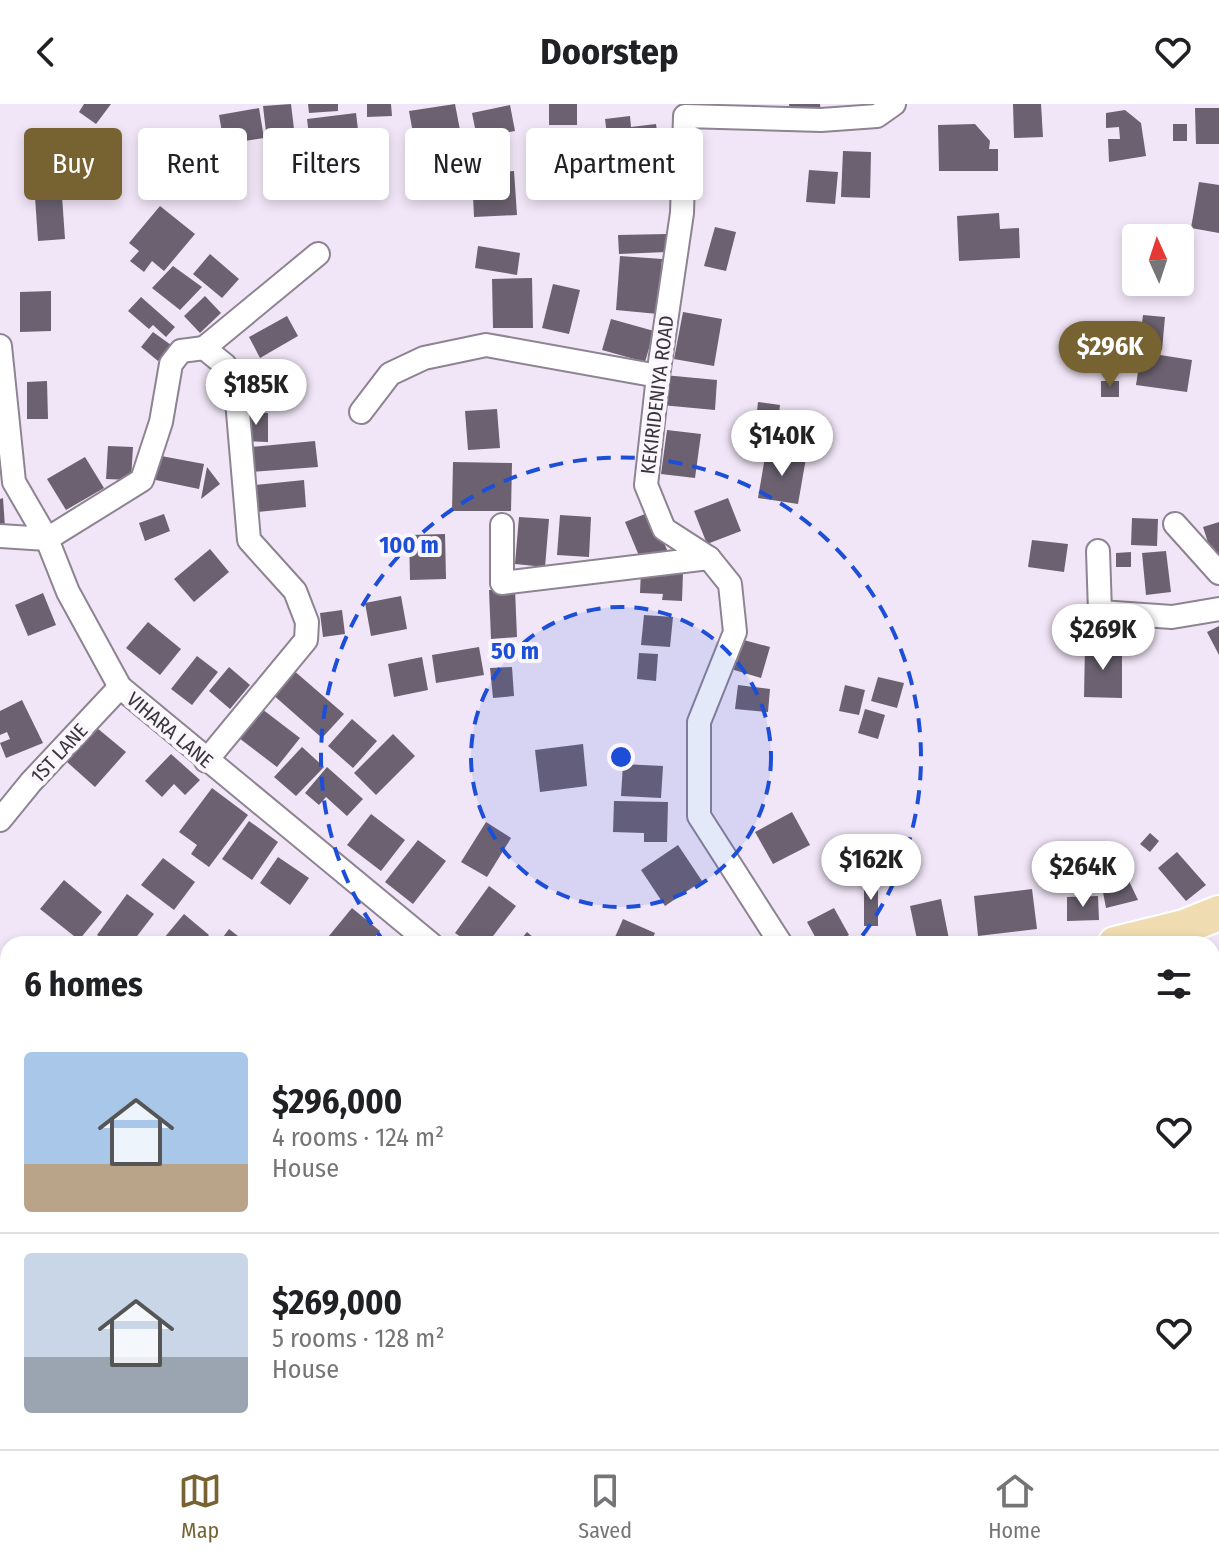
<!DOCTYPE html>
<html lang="en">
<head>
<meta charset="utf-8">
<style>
  :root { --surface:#fff; --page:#f2f2f2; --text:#202124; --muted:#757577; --line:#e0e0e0; --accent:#776231 }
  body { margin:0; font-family:"Fira Sans Condensed",sans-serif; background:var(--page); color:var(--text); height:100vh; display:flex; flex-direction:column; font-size:30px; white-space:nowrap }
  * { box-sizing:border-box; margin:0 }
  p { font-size:26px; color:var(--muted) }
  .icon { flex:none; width:44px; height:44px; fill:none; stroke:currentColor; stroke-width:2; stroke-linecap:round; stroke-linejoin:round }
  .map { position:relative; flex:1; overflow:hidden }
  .sheet { position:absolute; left:0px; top:832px; width:1220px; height:514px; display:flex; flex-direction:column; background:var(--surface); border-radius:24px 24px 0 0; box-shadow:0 4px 12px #0003 }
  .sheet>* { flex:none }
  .guide { position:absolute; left:24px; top:24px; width:800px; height:72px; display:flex; gap:16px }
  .needle { width:52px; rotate:357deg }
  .buttons { position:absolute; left:1122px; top:120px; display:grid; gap:16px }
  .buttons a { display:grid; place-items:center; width:72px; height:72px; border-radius:8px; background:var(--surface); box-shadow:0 4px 12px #0003; font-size:40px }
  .price { position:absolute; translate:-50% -68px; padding:0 18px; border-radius:28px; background:#fff; color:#222; font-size:26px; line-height:52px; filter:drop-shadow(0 2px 4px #0008) }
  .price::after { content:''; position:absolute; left:50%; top:48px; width:24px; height:18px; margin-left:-12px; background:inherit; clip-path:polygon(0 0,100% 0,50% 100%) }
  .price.on { background:var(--accent); color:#fff }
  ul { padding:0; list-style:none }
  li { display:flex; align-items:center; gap:24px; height:200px; padding:0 24px }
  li+li { border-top:2px solid var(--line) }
  li span { display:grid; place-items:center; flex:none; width:224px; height:160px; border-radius:8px; color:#555 }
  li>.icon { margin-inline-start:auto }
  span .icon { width:96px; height:96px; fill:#fffc; stroke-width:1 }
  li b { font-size:34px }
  h2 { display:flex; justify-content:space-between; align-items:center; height:96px; padding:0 24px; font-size:34px }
  .tag { padding:0 28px; border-radius:8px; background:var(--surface); box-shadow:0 4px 12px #0003; font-size:28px; line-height:72px }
  .tag.on { background:var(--accent); color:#fff }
  header { display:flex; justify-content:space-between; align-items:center; height:104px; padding:0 24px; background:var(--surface); font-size:36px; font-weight:700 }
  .dock { display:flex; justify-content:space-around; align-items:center; height:112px; border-top:2px solid var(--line); background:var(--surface); font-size:22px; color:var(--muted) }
  .dock a { display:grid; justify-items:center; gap:4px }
  .dock .on { color:var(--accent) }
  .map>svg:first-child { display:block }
</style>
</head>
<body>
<header><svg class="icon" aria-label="back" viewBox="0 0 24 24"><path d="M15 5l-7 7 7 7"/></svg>Doorstep<svg class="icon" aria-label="heart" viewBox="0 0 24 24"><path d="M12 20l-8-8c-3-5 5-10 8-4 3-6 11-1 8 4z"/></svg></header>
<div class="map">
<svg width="1219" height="1345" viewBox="0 0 1219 1345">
  <rect width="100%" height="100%" fill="#f1e6f7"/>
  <path fill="#dbba6e" d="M 1219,1228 L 1219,1342 L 995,1345 L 1002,1338 L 1212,1338 L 1212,1232 Z"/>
  <g fill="#6b6170">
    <path d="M 84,0 L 111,0 L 96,20 L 79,8 Z"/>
    <path d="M 291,0 L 294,25 L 266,28 L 263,2 Z"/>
    <path d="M 308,0 L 338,0 L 338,7 L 309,9 Z"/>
    <path d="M 367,0 L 391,0 L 392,12 L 367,13 Z"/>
    <path d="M 455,0 L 460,26 L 414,35 L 409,7 Z"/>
    <rect x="549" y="0" width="28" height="21"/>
    <path d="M 789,0 L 820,0 L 821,8 L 790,9 Z"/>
    <path d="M 1013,0 L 1041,0 L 1043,33 L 1014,34 Z"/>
    <path d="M 510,1 L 515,27 L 477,34 L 472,9 Z"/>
    <path d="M 259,4 L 264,34 L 224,40 L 219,11 Z"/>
    <path d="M 1195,4 L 1219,4 L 1219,40 L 1196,40 Z"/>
    <path d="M 1125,6 L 1141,19 L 1146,52 L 1109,58 L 1108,35 L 1120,35 L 1119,23 L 1106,24 L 1106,9 Z"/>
    <path d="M 356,9 L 359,34 L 310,39 L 307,15 Z"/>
    <path d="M 630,12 L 631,23 L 656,20 L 660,48 L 594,56 L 592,41 L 608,39 L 605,15 Z"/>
    <path d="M 975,20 L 990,37 L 989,45 L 998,45 L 998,67 L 939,67 L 938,21 Z"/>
    <rect x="1173" y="20" width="14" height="17"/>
    <path d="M 843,47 L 871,48 L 870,94 L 841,93 Z"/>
    <path d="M 640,60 L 643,87 L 572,96 L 569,68 Z"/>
    <path d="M 809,66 L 838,68 L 835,100 L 806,98 Z"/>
    <path d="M 514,67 L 517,111 L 474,113 L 472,70 Z"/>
    <path d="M 1199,78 L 1219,81 L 1219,129 L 1191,124 Z"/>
    <path d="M 62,92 L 65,135 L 38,137 L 35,93 Z"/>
    <path d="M 160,102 L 195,130 L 164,167 L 152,157 L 144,168 L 130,157 L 139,147 L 129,139 Z"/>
    <path d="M 999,109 L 1000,125 L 1019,124 L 1020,154 L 959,157 L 957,112 Z"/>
    <path d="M 715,123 L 736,128 L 726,167 L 704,162 Z"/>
    <path d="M 667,130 L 667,148 L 619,150 L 618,131 Z"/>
    <path d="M 478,142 L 520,149 L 517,171 L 475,164 Z"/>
    <path d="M 210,150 L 239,175 L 222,194 L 193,170 Z"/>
    <path d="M 620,152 L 662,155 L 658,210 L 616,206 Z"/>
    <path d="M 173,162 L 202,183 L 180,206 L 152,184 Z"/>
    <path d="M 532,174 L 533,224 L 493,224 L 492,175 Z"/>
    <path d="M 553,180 L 580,186 L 569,230 L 542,224 Z"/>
    <path d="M 51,187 L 51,227 L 20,228 L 20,188 Z"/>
    <path d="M 205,192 L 221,209 L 200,229 L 184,212 Z"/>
    <path d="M 141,193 L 175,223 L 166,233 L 153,221 L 149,225 L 128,207 Z"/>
    <path d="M 683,208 L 722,215 L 714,262 L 674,255 Z"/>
    <path d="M 1143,211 L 1165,213 L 1162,246 L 1139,244 Z"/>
    <path d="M 287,212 L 298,232 L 260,254 L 249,233 Z"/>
    <path d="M 611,215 L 654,227 L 645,258 L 602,246 Z"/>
    <path d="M 153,228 L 171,241 L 158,257 L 141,243 Z"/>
    <path d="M 1141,248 L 1192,256 L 1187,288 L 1136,281 Z"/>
    <path d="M 664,271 L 717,276 L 715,306 L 661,301 Z"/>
    <path d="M 47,277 L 48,315 L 27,315 L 27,278 Z"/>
    <rect x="1101" y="277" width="18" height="16"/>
    <path d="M 758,298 L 780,301 L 777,327 L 755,325 Z"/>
    <path d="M 497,305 L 500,344 L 468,346 L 465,307 Z"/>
    <path d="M 245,308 L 268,309 L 268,338 L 244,337 Z"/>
    <path d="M 667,326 L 701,330 L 695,374 L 661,370 Z"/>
    <path d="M 315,337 L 318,363 L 252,368 L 250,343 Z"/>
    <path d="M 108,342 L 133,343 L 131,376 L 106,375 Z"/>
    <path d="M 766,347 L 806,354 L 798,400 L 758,394 Z"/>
    <path d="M 156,351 L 204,360 L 199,385 L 151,375 Z"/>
    <path d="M 85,353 L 104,384 L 66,406 L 47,375 Z"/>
    <path d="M 453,358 L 512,359 L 511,407 L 452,407 Z"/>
    <path d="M 207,363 L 220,380 L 201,395 Z"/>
    <path d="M 304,376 L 306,403 L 258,408 L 255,381 Z"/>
    <path d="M 3,394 L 5,423 L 0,423 L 0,395 Z"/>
    <path d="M 728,394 L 741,427 L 707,440 L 694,407 Z"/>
    <path d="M 650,408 L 668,448 L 642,459 L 625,418 Z"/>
    <path d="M 164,410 L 170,427 L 145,437 L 139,419 Z"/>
    <path d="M 560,411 L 591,413 L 589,453 L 557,451 Z"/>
    <path d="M 519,413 L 549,415 L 545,463 L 515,460 Z"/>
    <path d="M 1132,414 L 1158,415 L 1157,442 L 1131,441 Z"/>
    <path d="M 1219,418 L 1219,462 L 1216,463 L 1203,423 Z"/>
    <path d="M 445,430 L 446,475 L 410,476 L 409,431 Z"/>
    <path d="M 1032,436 L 1068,440 L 1064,468 L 1028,463 Z"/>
    <path d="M 210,445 L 229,468 L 194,498 L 174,475 Z"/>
    <path d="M 1166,447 L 1171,488 L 1146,491 L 1142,449 Z"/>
    <path d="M 1131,448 L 1131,463 L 1116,463 L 1116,449 Z"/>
    <path d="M 641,466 L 683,468 L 682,497 L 662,496 L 663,490 L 640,489 Z"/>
    <path d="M 515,485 L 517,533 L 491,535 L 489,486 Z"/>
    <path d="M 43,489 L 56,521 L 28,532 L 15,501 Z"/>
    <path d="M 401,492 L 407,525 L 371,532 L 365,499 Z"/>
    <path d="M 342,506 L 345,530 L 323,533 L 320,509 Z"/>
    <path d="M 644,511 L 673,513 L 670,543 L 641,541 Z"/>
    <path d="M 148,518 L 181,545 L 160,571 L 126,544 Z"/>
    <path d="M 1219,522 L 1219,551 L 1207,528 Z"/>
    <path d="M 740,535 L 770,543 L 761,574 L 731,565 Z"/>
    <path d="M 1085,542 L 1122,542 L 1122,594 L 1084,593 Z"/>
    <path d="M 479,543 L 484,571 L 436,579 L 432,551 Z"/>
    <path d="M 639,549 L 658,550 L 656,577 L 637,575 Z"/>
    <path d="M 197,552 L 218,568 L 192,601 L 171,585 Z"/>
    <path d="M 422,553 L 428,586 L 394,593 L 388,560 Z"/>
    <path d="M 229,563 L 250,581 L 230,605 L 209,587 Z"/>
    <path d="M 512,563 L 514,592 L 493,594 L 490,564 Z"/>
    <path d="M 292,565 L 344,610 L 322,634 L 271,589 Z"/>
    <path d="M 878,573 L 904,579 L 897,604 L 871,597 Z"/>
    <path d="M 738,581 L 770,585 L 768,608 L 735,605 Z"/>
    <path d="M 845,581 L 865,586 L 859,611 L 839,607 Z"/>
    <path d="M 22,596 L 43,639 L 6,654 L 0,639 L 10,635 L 7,628 L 0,631 L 0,607 Z"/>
    <path d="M 262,605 L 300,634 L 277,663 L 239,634 Z"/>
    <path d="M 865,605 L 885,611 L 878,635 L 858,629 Z"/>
    <path d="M 352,615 L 377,637 L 353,664 L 328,642 Z"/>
    <path d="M 97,624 L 126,648 L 95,683 L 67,658 Z"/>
    <path d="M 393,630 L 415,652 L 376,691 L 354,669 Z"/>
    <path d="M 583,640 L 587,682 L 540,688 L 535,646 Z"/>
    <path d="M 302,643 L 324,663 L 296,692 L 274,673 Z"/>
    <path d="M 171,650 L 200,676 L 185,691 L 174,680 L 162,693 L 145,677 Z"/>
    <path d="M 623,660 L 663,662 L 661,694 L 621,692 Z"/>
    <path d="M 327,663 L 363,695 L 347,712 L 326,693 L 319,701 L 305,689 Z"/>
    <path d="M 212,684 L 248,711 L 209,763 L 191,750 L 197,741 L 179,728 Z"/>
    <path d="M 614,697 L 668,698 L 667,738 L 644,738 L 644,729 L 613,728 Z"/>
    <path d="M 792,708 L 810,741 L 773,760 L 755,728 Z"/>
    <path d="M 371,710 L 405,736 L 381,767 L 347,741 Z"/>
    <path d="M 249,717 L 278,738 L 252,776 L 222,755 Z"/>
    <path d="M 486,718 L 511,734 L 487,773 L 461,758 Z"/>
    <path d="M 1150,729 L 1159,737 L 1150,748 L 1140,740 Z"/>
    <path d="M 418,736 L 446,757 L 413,800 L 385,778 Z"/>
    <path d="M 678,741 L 702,777 L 665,802 L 641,766 Z"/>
    <path d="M 1177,748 L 1206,781 L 1186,797 L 1158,764 Z"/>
    <path d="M 278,753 L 309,774 L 290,801 L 260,779 Z"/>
    <path d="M 163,754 L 195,778 L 174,806 L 141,781 Z"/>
    <path d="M 1120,758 L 1138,796 L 1106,804 L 1098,761 Z"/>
    <rect x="864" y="774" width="14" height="48"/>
    <path d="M 64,776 L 102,808 L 79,836 L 40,805 Z"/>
    <path d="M 489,782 L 516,802 L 487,840 L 471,840 L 455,829 Z"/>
    <path d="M 1032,785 L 1037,825 L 978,832 L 974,792 Z"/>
    <path d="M 127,790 L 154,810 L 131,840 L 110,840 L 97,831 Z"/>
    <path d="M 1098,792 L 1099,816 L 1067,817 L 1067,793 Z"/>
    <path d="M 941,795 L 950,840 L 918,840 L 910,802 Z"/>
    <path d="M 352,804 L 380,827 L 369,840 L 326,840 L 324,838 Z"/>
    <path d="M 834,804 L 849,831 L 832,840 L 819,840 L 807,818 Z"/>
    <path d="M 184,810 L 209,831 L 201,840 L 159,840 Z"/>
    <path d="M 623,815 L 655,829 L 650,840 L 612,840 Z"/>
    <path d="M 229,825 L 248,840 L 218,840 Z"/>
    <path d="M 527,828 L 541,840 L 517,840 Z"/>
    <path d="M 658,832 L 678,840 L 655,840 Z"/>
    <path d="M 0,957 L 8,963 L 8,976 L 0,986 Z"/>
    <path d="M 1215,1139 L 1219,1180 L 1212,1181 L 1212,1140 Z"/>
    <path d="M 595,1338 L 618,1338 L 617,1343 Z"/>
    <path d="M 649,1338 L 668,1338 L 682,1342 L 681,1345 L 647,1345 Z"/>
  </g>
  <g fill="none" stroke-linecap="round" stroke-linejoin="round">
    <defs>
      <g id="street">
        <path d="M 0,242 L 14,378 L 47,435 L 68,488 L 120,583 L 431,840"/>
        <path d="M 204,244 L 318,150"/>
        <path d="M 361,308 L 390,270 L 424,254 L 486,241 L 658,272"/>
        <path d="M 1175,420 L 1219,469"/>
        <path d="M 502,421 L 502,479 L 709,454"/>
        <path d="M 0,432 L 47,435 L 142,376 L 161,318 L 171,260 L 181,247 L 204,244 L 225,261 L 236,285 L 249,436 L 295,487 L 307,518 L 306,536 L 206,657"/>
        <path d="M 1098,447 L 1100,508 L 1172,513 L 1219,505"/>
        <path d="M 0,716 L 31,678 L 120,583"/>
        <path d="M 781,840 L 699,712 L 699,618 L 735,528 L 730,480 L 709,454 L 664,425 L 646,381 L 658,272 L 682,109 L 685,12 L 821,16 L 877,12 L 894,0"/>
        <path d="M 1212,952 L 1219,985"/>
        <path d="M 0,1126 L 8,1123"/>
        <path d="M 748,1338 L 770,1345"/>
        <path d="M 830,1345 L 833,1338"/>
      </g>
      <g id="primary">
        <path d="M 1115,840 L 1184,823 L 1219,809"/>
        <path d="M 552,1345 L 554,1338"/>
      </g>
    </defs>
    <use href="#street" stroke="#8d8392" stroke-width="26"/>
    <use href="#primary" stroke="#fff" stroke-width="38"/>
    <use href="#street" stroke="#fff" stroke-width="22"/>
    <use href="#primary" stroke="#efdcb0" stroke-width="34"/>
  </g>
  <circle cx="621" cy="653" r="150" fill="#1d4ed8" fill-opacity=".12"/>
  <g fill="none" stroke="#1d4ed8" stroke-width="4" stroke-dasharray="14 10">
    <circle cx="621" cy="653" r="150"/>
    <path d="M386 840A300 300 0 1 1 856 840"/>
  </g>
  <g text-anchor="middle" stroke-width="8" stroke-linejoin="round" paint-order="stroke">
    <g font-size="20" fill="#39353b" stroke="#fbf6fd">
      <text transform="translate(657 291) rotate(-83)" y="7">KEKIRIDENIYA ROAD</text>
      <text transform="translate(170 626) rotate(40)" y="7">VIHARA LANE</text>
      <text transform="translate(59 649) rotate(-47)" y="7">1ST LANE</text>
    </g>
  </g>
  <circle cx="621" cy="653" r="12" fill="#1d4ed8" stroke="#fbf6fd" stroke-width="4"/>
  <g font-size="24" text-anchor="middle" font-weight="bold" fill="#1d4ed8" stroke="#fbf6fd" stroke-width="8" stroke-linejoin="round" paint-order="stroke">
    <text x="409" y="449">100 m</text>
    <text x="515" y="555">50 m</text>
  </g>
</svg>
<div class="buttons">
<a><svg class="needle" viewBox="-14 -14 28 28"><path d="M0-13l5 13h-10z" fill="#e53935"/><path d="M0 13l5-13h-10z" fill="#757577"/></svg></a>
</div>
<b class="price on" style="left:1110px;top:285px">$296K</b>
<b class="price" style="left:256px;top:323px">$185K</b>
<b class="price" style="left:782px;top:374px">$140K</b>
<b class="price" style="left:1103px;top:568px">$269K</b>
<b class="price" style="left:871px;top:798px">$162K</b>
<b class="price" style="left:1083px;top:805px">$264K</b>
<div class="guide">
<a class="tag on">Buy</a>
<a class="tag">Rent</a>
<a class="tag">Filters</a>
<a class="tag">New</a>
<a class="tag">Apartment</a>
</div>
<section class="sheet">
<h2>6 homes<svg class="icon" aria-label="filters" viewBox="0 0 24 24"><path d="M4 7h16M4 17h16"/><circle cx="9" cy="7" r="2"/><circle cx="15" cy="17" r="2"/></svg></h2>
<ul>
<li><span style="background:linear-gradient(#a9c7e8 70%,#b9a48a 0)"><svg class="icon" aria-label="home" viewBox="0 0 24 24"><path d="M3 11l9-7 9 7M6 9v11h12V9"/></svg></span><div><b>$296,000</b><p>4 rooms · 124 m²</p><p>House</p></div><svg class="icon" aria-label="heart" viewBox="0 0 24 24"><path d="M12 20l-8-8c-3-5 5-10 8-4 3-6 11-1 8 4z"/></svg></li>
<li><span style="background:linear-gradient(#c9d6e8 65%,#9aa5b1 0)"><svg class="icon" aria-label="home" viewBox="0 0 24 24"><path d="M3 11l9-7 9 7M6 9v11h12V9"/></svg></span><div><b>$269,000</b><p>5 rooms · 128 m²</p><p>House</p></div><svg class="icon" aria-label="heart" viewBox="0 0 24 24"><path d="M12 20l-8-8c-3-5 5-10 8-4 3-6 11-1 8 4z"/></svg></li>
</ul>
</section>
</div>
<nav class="dock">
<a class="on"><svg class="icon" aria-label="map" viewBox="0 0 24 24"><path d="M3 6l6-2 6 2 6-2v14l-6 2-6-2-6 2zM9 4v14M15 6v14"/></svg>Map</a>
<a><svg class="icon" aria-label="saved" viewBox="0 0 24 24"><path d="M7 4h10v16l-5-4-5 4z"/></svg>Saved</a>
<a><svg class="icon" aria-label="home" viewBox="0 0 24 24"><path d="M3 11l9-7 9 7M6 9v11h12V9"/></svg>Home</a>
</nav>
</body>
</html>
